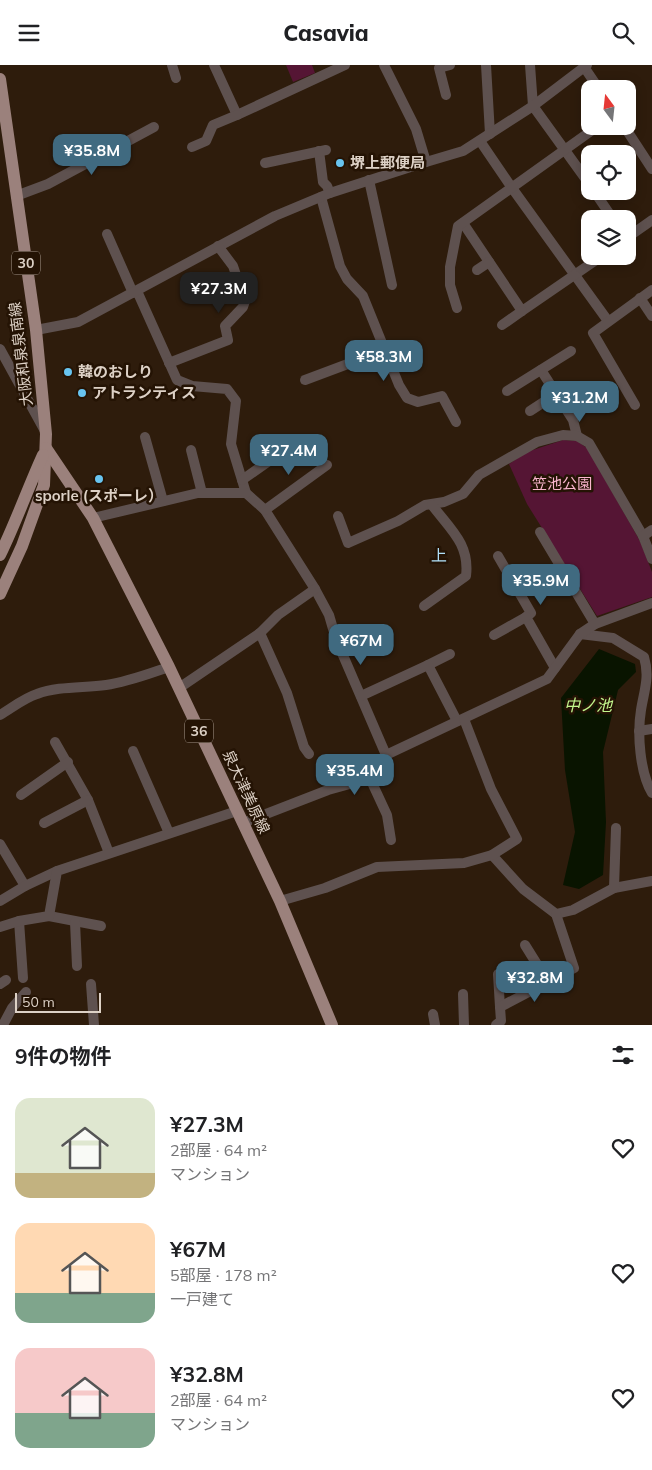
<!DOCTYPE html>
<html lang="ja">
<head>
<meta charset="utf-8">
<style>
  :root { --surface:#fff; --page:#f2f2f2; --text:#202124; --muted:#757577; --accent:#406a80 }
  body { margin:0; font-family:Mulish,"Noto Sans JP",sans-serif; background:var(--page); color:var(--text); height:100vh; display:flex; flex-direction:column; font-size:19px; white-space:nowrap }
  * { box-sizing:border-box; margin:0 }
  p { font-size:16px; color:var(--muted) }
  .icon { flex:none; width:28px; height:28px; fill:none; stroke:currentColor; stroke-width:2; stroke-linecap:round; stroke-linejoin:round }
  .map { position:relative; height:960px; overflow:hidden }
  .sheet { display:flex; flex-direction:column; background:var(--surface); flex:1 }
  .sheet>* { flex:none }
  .needle { width:32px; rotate:345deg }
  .buttons { position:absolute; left:581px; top:15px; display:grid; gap:10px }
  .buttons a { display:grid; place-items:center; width:55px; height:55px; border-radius:10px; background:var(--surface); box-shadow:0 2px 12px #0003; font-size:25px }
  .scale { position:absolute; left:15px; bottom:12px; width:86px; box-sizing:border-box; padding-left:5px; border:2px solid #ddd1c6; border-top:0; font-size:14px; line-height:18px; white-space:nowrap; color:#ddd1c6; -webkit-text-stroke:4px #241304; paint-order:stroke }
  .price { position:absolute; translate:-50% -42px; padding:0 11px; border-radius:10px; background:var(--accent); color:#fff; font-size:16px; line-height:32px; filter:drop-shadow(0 1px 2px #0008) }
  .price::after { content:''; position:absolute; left:50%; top:30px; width:15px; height:11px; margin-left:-8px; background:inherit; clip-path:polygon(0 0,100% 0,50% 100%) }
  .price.current { background:#222; color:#fff }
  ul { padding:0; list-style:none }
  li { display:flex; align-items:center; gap:15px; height:125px; padding:0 15px }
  li span { display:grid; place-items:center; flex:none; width:140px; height:100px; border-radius:15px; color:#555 }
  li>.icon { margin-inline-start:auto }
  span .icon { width:60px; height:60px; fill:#fffc; stroke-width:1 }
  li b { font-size:21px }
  h2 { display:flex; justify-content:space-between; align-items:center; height:60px; padding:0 15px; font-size:21px }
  header { display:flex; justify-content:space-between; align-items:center; height:65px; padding:0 15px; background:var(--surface); font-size:22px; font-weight:800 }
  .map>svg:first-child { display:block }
</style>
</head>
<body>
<header><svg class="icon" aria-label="menu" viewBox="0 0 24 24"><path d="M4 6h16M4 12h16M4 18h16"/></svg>Casavia<svg class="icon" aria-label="search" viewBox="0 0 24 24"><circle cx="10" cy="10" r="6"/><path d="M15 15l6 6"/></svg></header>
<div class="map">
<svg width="652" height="960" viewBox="0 0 652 960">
  <rect width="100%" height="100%" fill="#2e1c0c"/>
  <g fill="#551534">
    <path d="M 286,0 L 312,0 L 315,8 L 293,17 Z"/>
    <path d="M 563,375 L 577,376 L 587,383 L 640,476 L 652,507 L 652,532 L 597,551 L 527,439 L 509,399 L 527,387 Z"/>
  </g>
  <path fill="#091400" d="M 599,584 L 635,599 L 636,607 L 618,625 L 603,687 L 606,757 L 603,810 L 579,824 L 563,820 L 575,767 L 565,705 L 561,633 Z"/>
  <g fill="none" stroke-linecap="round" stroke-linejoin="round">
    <g stroke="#5e514f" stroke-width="10">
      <path d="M 172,0 L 176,13"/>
      <path d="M 214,0 L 237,50 L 345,0"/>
      <path d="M 384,0 L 416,64 L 426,97"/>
      <path d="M 486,0 L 490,69"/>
      <path d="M 530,0 L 533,41 L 590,120"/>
      <path d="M 584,2 L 599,24"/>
      <path d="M 446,30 L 439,3 L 450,0"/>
      <path d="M 624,61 L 652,104"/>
      <path d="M 480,76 L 512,123 L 608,256"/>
      <path d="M 192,82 L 206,76 L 213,60 L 237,50"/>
      <path d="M 319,86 L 323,117 L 327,121 L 330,128"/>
      <path d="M 265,98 L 326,85"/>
      <path d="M 369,115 L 392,220"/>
      <path d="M 594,126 L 613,154"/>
      <path d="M 16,131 L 48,119 L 154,62"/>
      <path d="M 321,132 L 340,201 L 347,214 L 363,231 L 399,320 L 407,333 L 418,337 L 442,331 L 456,357"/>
      <path d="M 463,158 L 522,246 L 602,191"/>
      <path d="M 107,169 L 133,228"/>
      <path d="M 628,172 L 652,155"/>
      <path d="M 477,205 L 489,197"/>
      <path d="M 137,226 L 177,315 L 192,321 L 227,324 L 236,336 L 231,379 L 246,428 L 265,445 L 315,524 L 329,550 L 336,574 L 386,690"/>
      <path d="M 640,233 L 652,251"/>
      <path d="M 457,243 L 450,220 L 450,202 L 458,161 L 598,61"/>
      <path d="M 502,260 L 522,246"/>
      <path d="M 36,265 L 78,257 L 275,151 L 330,128 L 426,97 L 463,86 L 533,41 L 587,0"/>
      <path d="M 0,284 L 45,366"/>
      <path d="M 169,298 L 228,275 L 225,261 L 243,242 L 245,236 L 233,201 L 218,181"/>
      <path d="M 541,305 L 573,355 L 577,371"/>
      <path d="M 305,315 L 385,285"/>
      <path d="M 507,326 L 571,286"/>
      <path d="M 635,340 L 593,268 L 652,225"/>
      <path d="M 530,346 L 556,329"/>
      <path d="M 145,372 L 163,436"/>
      <path d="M 191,385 L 202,428"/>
      <path d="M 242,415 L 289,382"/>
      <path d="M 265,445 L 327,400"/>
      <path d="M 338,451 L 348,478 L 398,456 L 425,440 L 444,437 L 463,429 L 479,410 L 537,377 L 563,370 L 577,371 L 589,378 L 643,471 L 652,494"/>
      <path d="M 93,453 L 198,428 L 246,428"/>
      <path d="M 540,467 L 595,559"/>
      <path d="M 643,471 L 652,465"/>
      <path d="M 498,491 L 531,548 L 526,552 L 555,603"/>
      <path d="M 424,541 L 466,511 C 470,479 450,464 432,440"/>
      <path d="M 260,568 L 287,628 L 304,682 L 309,689"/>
      <path d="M 580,569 L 613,573 L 644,592 C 650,612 644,626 641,645 C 637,669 640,708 652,728"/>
      <path d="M 494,570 L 526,552"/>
      <path d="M 450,589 L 428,600 L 457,656"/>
      <path d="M 179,623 L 260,568 L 278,550 L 315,524"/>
      <path d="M 361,631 L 428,600"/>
      <path d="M 0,650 C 12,643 24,633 37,629 C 58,621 83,623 106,620 C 128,617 148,609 169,602"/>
      <path d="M 639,666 L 652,664"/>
      <path d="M 55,677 L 88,735 L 109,788"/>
      <path d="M 133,686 L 169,768"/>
      <path d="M 368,709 L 387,750 L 391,775"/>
      <path d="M 21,730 L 68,697"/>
      <path d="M 44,758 L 88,735"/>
      <path d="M 243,758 L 328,725 L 357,717 L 386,690 L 547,614 L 580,569 L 595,559 L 652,538"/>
      <path d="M 0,779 L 25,821"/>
      <path d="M 492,790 L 523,824 L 556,849 L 573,845 L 614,823 L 652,816"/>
      <path d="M 614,823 L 616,763"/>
      <path d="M 0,836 L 25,821 L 57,806"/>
      <path d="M 280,836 L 325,823 L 377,802 L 464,798 L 492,790 L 517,774 L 491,724 L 464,654"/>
      <path d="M 49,851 L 101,861"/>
      <path d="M 19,856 L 23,913"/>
      <path d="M 75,857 L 77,901"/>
      <path d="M 0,862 L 19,856 L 49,851 L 57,806 L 237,746"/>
      <path d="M 525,880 L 548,917"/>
      <path d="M 498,909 L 500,942"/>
      <path d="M 0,919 L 6,915"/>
      <path d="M 91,919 L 94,960"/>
      <path d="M 463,929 L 464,960"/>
      <path d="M 433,949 L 435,960"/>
      <path d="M 3,960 L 12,943 L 26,927"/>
      <path d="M 496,960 L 501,956 L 500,942 L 574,903 L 556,849"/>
    </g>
    <g stroke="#9b817c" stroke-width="12">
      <path d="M 0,14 L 36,265 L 46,369 L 44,420 L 22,481 L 0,529"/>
      <path d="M 46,383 L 93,453 L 169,602 L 280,836 L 332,960"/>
      <path d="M 0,490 C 16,457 28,423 43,390"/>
    </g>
  </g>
  <g fill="#68c4f0" stroke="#241304" stroke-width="2">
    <circle cx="340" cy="98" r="5"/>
    <circle cx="68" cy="307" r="5"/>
    <circle cx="82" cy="328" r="5"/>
    <circle cx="99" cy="414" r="5"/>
  </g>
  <g text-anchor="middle" stroke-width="5" stroke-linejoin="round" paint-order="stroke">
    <g fill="#241304" stroke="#a6988c" stroke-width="1">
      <rect x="12" y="186.5" width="28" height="23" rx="4"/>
      <rect x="185" y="654.5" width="28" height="23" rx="4"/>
    </g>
    <g font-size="14" font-weight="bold" fill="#ddd1c6">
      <text x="26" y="203">30</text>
      <text x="199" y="671">36</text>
    </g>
    <g font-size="15" font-weight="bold" fill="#ddd1c6" stroke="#241304" text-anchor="start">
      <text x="350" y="103">堺上郵便局</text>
      <text x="78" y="312">韓のおしり</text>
      <text x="92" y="333">アトランティス</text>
      <text x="99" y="436" text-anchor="middle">sporle (スポーレ）</text>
    </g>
    <g font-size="15" fill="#ddd1c6" stroke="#241304">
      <text transform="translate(21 289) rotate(-97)" y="5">大阪和泉泉南線</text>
      <text transform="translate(246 727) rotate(65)" y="5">泉大津美原線</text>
    </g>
    <g font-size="15" fill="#fab5ce" stroke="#241304">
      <text x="562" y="424">笠池公園</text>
    </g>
    <g font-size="16" fill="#b0dff8" stroke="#241304">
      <text x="439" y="496">上</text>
    </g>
    <g font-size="16" font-style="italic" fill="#c2f68d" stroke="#241304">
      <text x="588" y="646">中ノ池</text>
    </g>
  </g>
</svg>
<div class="buttons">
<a><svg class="needle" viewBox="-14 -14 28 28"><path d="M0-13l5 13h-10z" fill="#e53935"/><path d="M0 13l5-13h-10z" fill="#757577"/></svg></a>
<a><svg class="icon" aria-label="locate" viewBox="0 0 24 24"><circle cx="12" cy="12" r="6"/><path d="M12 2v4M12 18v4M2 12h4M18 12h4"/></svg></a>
<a><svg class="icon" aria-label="layers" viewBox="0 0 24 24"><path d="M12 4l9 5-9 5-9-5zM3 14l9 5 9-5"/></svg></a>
</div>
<div class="scale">50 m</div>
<b class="price" style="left:92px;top:111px">¥35.8M</b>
<b class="price current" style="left:219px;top:249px">¥27.3M</b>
<b class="price" style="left:384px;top:317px">¥58.3M</b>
<b class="price" style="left:580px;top:358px">¥31.2M</b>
<b class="price" style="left:289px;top:411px">¥27.4M</b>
<b class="price" style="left:541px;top:541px">¥35.9M</b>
<b class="price" style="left:361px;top:601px">¥67M</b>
<b class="price" style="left:355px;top:731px">¥35.4M</b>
<b class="price" style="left:535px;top:938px">¥32.8M</b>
</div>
<section class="sheet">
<h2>9件の物件<svg class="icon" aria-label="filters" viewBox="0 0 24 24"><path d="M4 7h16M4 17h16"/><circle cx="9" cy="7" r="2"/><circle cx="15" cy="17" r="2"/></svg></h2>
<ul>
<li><span style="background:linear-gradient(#dfe7d0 75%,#c2b280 0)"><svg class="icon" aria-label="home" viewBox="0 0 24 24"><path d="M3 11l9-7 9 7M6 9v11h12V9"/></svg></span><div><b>¥27.3M</b><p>2部屋 · 64 m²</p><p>マンション</p></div><svg class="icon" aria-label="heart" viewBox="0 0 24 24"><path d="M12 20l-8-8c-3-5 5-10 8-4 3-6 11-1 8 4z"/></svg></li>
<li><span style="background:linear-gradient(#ffd9b3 70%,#7fa58c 0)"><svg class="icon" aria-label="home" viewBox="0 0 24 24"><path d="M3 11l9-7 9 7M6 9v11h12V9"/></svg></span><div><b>¥67M</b><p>5部屋 · 178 m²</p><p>一戸建て</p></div><svg class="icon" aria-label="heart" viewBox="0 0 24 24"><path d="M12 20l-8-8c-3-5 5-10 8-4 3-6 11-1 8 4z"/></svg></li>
<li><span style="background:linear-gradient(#f6c9c9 65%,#7fa58c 0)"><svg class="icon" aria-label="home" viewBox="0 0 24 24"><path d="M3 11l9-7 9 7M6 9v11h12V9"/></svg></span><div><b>¥32.8M</b><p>2部屋 · 64 m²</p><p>マンション</p></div><svg class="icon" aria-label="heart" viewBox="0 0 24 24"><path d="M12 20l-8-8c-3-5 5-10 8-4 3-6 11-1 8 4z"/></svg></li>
</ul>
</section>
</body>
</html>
